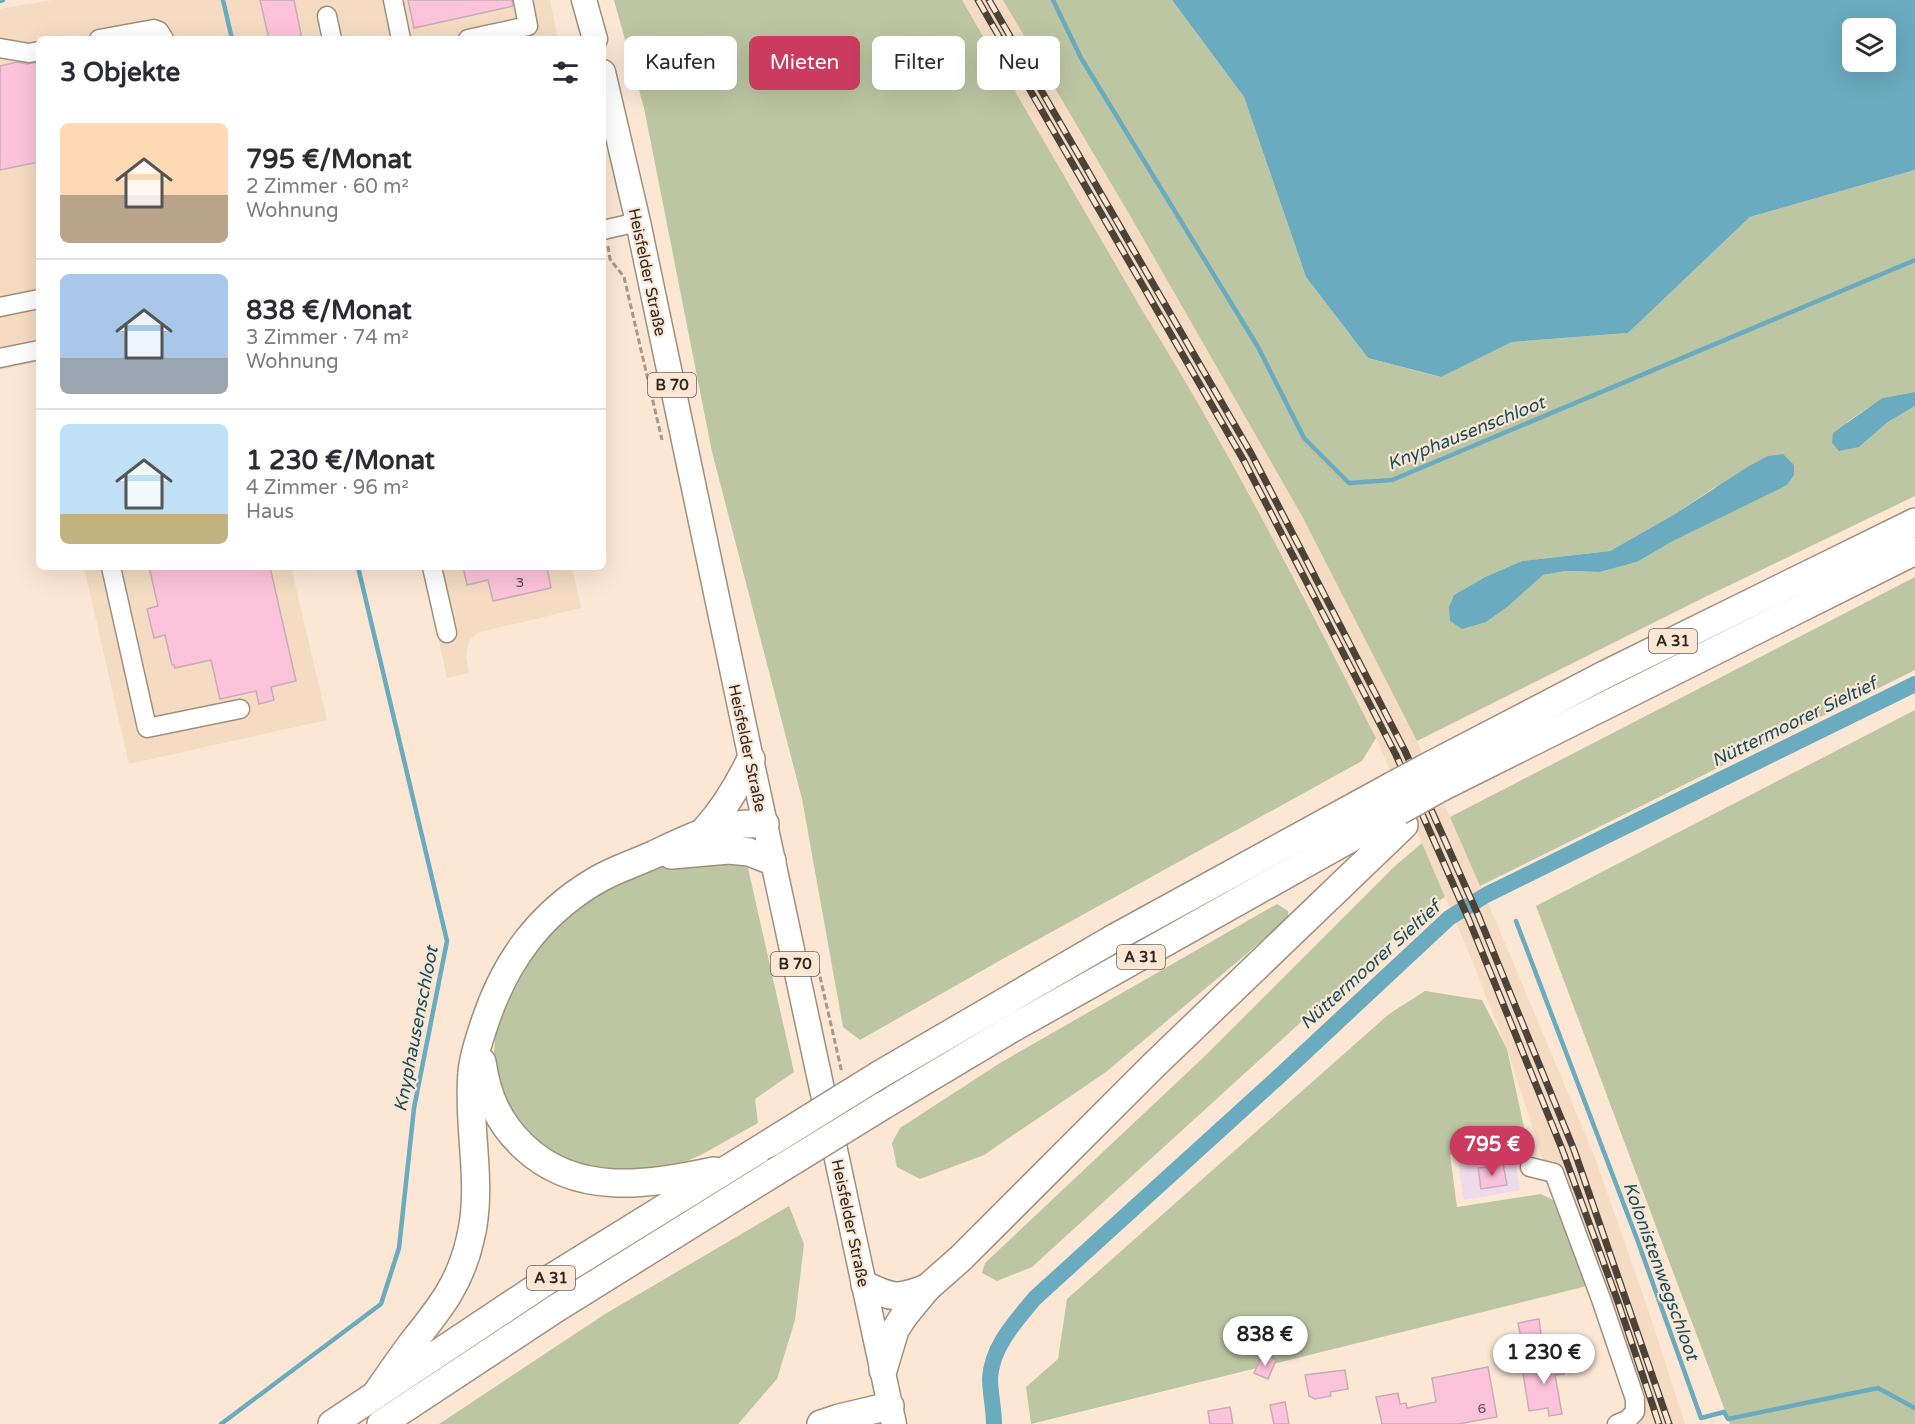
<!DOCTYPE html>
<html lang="de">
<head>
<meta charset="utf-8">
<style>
  :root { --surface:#fff; --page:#f7f7f7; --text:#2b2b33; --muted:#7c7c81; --line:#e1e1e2; --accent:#ca3b5f }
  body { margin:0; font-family:"Varela Round",sans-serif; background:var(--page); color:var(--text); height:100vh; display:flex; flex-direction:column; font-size:22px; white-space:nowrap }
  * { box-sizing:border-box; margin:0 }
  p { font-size:20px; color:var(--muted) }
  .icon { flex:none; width:33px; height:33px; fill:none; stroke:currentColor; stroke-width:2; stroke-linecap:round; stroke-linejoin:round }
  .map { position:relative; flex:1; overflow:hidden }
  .side { position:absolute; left:36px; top:36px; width:570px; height:534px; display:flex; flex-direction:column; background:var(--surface); border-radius:9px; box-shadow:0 6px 24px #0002 }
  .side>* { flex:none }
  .banner { position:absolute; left:624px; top:36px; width:570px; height:54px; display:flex; gap:12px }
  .fabs { position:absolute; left:1842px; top:18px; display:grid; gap:12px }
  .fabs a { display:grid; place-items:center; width:54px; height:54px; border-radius:9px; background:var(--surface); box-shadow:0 6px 24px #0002; font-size:30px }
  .price { position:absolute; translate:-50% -51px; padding:0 14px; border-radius:21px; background:#fff; color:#222; font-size:20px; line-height:39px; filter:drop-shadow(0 2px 3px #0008) }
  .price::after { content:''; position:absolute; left:50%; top:36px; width:18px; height:14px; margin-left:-9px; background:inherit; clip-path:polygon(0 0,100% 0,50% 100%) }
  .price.active { background:var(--accent); color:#fff }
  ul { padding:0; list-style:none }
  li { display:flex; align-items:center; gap:18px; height:150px; padding:0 24px }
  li+li { border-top:2px solid var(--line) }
  li span { display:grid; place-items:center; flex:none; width:168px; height:120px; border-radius:9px; color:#555 }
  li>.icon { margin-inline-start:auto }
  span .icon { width:72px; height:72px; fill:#fffc; stroke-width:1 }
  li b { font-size:26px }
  h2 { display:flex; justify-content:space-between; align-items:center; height:72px; padding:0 24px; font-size:26px }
  .chip { padding:0 21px; border-radius:9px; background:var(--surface); box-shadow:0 6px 24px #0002; font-size:21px; line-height:54px }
  .chip.active { background:var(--accent); color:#fff }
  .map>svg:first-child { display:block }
</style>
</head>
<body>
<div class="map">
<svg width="1915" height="1424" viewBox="0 0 1915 1424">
  <rect width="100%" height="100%" fill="#fbe7d4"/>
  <g fill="#f4dbc2">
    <path d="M 53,0 L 550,0 L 558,39 L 39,39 L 39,366 L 38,362 L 0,370 L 0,9 Z"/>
    <path d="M 962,0 L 1004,0 L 1132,219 L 1302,516 L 1417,741 L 1499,929 L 1594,1155 L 1649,1312 L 1685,1424 L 1638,1424 L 1591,1285 L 1557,1202 L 1507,1049 L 1467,948 L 1376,738 L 1297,582 L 1171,357 L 1142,310 Z"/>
    <path d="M 84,567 L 291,567 L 327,720 L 129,764 Z"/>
    <path d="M 423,567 L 572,567 L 581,608 L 477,633 L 470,640 L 467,648 L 466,656 L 469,673 L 447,678 Z"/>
  </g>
  <path fill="#eddaeb" d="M 1514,1153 L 1520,1190 L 1464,1200 L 1458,1163 Z"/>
  <g fill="#bdc6a3" fill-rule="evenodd">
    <path d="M 614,0 L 962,0 L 1142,310 C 1228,448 1302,593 1376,738 L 1362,761 L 1008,956 L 860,1040 L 843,1027 L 802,799 L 712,452 L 644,108 Z"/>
    <path d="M 1003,0 L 1172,0 L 1244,97 L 1306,277 L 1368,358 L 1440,377 L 1512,342 L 1628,333 L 1750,217 L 1915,170 L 1915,392 L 1882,398 L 1846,423 L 1859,447 L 1888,422 L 1915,406 L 1915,496 L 1703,598 L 1417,741 L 1302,516 L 1132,219 ZM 1717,486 L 1673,541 L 1637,562 L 1600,572 L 1566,571 L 1543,575 L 1529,586 L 1454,595 L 1485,577 L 1522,561 L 1610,551 L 1675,514 Z"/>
    <path d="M 1915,577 L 1915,670 L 1480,886 L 1450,817 Z"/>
    <path d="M 1915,710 L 1915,1424 L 1730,1424 L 1536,906 Z"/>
    <path d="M 1422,843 L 1445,897 L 1423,911 L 1032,1267 L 997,1281 L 982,1273 L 985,1263 L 1207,1054 L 1395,866 Z"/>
    <path d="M 740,861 L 748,868 L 794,1072 L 755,1099 L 758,1123 L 701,1155 L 665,1170 L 637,1176 L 562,1165 L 513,1121 L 495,1075 L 494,1052 L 496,1031 L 508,982 L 571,905 L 664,862 Z"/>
    <path d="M 1277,904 L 1288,911 L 1288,919 L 1106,1072 L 984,1155 L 920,1179 L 897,1167 L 892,1143 L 900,1128 L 1000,1063 Z"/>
    <path d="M 1425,991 L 1482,1000 L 1507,1049 L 1525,1132 L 1450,1155 L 1457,1207 L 1541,1194 L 1557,1202 L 1591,1285 L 1031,1424 L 1026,1387 L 1058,1359 L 1067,1299 L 1389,1014 Z"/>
    <path d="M 789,1206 L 804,1244 L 795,1320 L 777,1379 L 738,1424 L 439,1424 L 605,1314 Z"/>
  </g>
  <g fill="#6babbf" fill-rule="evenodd">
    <path d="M 1172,0 L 1915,0 L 1915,170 L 1750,217 L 1628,333 L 1512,342 L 1441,377 L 1368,358 L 1306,277 L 1244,97 ZM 1852,28 L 1886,28 L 1886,62 L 1852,62 Z"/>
    <path d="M 1915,392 L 1915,406 L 1888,422 L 1859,447 L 1839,451 L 1832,443 L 1833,433 L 1882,398 Z"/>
    <path d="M 1783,454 L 1794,465 L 1794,475 L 1787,485 L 1673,541 L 1637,562 L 1600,572 L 1566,571 L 1543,575 L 1507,607 L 1486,622 L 1462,629 L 1450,621 L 1449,607 L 1454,595 L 1485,577 L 1522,561 L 1610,551 L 1675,514 L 1749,466 L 1768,456 Z"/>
  </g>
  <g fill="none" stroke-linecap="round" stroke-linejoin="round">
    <g stroke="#6babbf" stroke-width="4.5">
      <path d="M 223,0 L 232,39"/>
      <path d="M 1053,0 L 1081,58 L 1258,347 L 1304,438 L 1349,483 L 1392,480 L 1915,260"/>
      <path d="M 0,1 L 3,0"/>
      <path d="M 1516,921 L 1637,1239 L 1701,1418 L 1724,1412 L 1728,1419 L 1878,1388 L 1915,1408"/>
      <path d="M 221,1424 L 381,1304 L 399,1248 L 414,1108 L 447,941 L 358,567"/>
    </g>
    <path stroke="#6babbf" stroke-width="16" d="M 994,1424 C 994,1409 990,1393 990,1378 C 992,1346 1016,1321 1035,1298 L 1286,1070 L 1449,918 L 1486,895 L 1915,684"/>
  </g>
  <g fill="#fcc3db" stroke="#c8adb8" stroke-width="1.5">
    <path d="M 260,0 L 294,0 L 302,39 L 269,39 Z"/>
    <path d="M 408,0 L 512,0 L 513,6 L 414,28 Z"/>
    <path d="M 17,62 L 27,64 L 39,62 L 39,162 L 0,170 L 0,66 Z"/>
    <path d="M 149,567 L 270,567 L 296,681 L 271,687 L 274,700 L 259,704 L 256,691 L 220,699 L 211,660 L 175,668 L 174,665 L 172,665 L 165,635 L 154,638 L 147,609 L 158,606 Z"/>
    <path d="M 463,567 L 547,567 L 551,588 L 493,601 L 488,580 L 467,585 Z"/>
    <path d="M 1503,1164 L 1507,1185 L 1481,1189 L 1478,1168 Z"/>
    <path d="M 1539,1319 L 1541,1334 L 1521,1338 L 1518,1323 Z"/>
    <path d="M 1263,1354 L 1276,1360 L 1268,1379 L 1254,1373 Z"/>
    <path d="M 1566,1356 L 1569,1370 L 1564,1371 L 1564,1374 L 1555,1375 L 1562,1414 L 1549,1416 L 1548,1408 L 1529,1411 L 1522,1367 L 1549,1362 L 1548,1360 Z"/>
    <path d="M 1488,1367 L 1497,1417 L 1458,1424 L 1382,1424 L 1376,1397 L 1398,1393 L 1400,1404 L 1406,1403 L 1407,1408 L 1436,1402 L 1432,1378 Z"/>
    <path d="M 1345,1370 L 1348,1389 L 1330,1392 L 1331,1396 L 1315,1399 L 1309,1396 L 1305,1375 Z"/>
    <path d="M 1285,1402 L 1289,1424 L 1274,1424 L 1270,1405 Z"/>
    <path d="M 1230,1407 L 1233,1424 L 1210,1424 L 1208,1411 Z"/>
  </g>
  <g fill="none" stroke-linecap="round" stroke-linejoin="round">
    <defs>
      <g id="minor">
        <path d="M 393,0 L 401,39"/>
        <path d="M 327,16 L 332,39"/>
        <path d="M 99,39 L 154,29 L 159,31 L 164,39"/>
        <path d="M 468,39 L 528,26 L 523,0"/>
        <path d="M 0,48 L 29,53 L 39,51"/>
        <path d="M 603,230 L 638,222"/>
        <path d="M 0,307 L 39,299"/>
        <path d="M 0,358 L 39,350"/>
        <path d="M 111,567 L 147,728 L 240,709"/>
        <path d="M 432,567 L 447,633"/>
        <path d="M 1530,1167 L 1554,1173 L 1601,1299 L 1635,1399 L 1635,1412 L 1627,1420 L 1617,1424"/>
      </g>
      <g id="major">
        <path d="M 584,0 L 595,39"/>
        <path d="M 603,72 L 638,222 L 751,759 L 894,1424"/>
      </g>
      <g id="highway">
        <path d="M 1433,764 L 1606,674 L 1915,522"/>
        <path d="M 1442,787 L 1915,551"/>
        <path d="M 705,830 C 725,808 738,786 751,759"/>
        <path d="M 671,855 L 729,850 L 749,852 L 772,861"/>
        <path d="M 482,1062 C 487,1096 498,1122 523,1146 C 576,1197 648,1185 714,1171"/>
        <path d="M 879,1075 L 1116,937 L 1390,787"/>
        <path d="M 884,1105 L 1011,1029 L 1399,811"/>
        <path d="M 865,1285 C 893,1299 898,1299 927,1288"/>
        <path d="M 883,1370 L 895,1330 L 904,1316 L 927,1288 L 961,1258 L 1154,1065 L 1404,825"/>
        <path d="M 376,1394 C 388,1377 400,1359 413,1342 C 440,1308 460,1284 470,1240 C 484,1185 467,1129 472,1073 C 473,1057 479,1040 484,1025 C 504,963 538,915 595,881 C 613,870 633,864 653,855 C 693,836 718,822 765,824"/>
        <path d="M 332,1424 L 548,1280 L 768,1144"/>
        <path d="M 381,1424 L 555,1309 L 775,1172"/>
        <path d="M 821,1424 L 839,1418 L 890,1406"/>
      </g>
    </defs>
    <use href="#minor" stroke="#a18f7d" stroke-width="21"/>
    <use href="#major" stroke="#a18f7d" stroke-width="27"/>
    <use href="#highway" stroke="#a18f7d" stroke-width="30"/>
    <g stroke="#a7988a" stroke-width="3" stroke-dasharray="6 3" stroke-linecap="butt">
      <path d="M 603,176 L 603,189"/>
      <path d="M 608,246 L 610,259 L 624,277 L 662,440"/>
      <path d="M 816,959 L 842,1073"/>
    </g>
    <use href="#minor" stroke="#fff" stroke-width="18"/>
    <use href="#major" stroke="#fff" stroke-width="24"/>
    <use href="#highway" stroke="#fff" stroke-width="27"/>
    <defs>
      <g id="rail">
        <path d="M 978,0 L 1244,461 L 1396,755 L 1469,920 L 1562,1149 L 1618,1302 L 1659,1424"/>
        <path d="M 989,0 L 1252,455 L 1405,751 L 1479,917 L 1574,1150 L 1669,1424"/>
      </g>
    </defs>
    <use href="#rail" stroke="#4b4239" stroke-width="7"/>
    <use href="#rail" stroke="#fbe7d4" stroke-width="4.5" stroke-dasharray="14" stroke-linecap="butt"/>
    <defs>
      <g id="highway-bridge">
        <path d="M 1390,787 L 1433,764"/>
        <path d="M 1399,811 L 1442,787"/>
        <path d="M 768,1144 L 879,1075"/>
        <path d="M 775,1172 L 884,1105"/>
      </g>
    </defs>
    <use href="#highway-bridge" stroke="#a18f7d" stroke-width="30" stroke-linecap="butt"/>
    <use href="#highway-bridge" stroke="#fff" stroke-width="27"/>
  </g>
  <g text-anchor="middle" stroke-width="4.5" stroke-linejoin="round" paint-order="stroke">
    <g font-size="14" fill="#624d4e">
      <text x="520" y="587">3</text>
      <text x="1482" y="1413">6</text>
    </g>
    <g fill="#fbe7d4" stroke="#6c6055" stroke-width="1.5">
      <rect x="648" y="373" width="48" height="24" rx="4.5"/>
      <rect x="1649" y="629" width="48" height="24" rx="4.5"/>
      <rect x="1117" y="945" width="48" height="24" rx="4.5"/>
      <rect x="771" y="952" width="48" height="24" rx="4.5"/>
      <rect x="527" y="1266" width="48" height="24" rx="4.5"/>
    </g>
    <g font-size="15" font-weight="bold" fill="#2e261f">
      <text x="672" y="390">B 70</text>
      <text x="1673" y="646">A 31</text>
      <text x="1141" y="962">A 31</text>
      <text x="795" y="969">B 70</text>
      <text x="551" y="1283">A 31</text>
    </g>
    <g font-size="16" fill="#2e261f" stroke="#fbe7d4">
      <text transform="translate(648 272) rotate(78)" y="6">Heisfelder Straße</text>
      <text transform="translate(748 748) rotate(78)" y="6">Heisfelder Straße</text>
      <text transform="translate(851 1223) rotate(78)" y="6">Heisfelder Straße</text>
    </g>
    <g font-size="18" font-style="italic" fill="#174e5d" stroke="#fbe7d4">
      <text transform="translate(1466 433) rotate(-22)" y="6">Knyphausenschloot</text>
      <text transform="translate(1794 722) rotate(-26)" y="6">Nüttermoorer Sieltief</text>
      <text transform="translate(1370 965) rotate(-42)" y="6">Nüttermoorer Sieltief</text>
      <text transform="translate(416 1029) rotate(-79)" y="6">Knyphausenschloot</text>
      <text transform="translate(1661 1271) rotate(70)" y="6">Kolonistenwegschloot</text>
    </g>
  </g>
</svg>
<div class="fabs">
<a><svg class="icon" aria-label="layers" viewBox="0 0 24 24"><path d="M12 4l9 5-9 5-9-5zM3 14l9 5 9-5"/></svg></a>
</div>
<b class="price active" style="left:1492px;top:1177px">795 €</b>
<b class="price" style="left:1265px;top:1367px">838 €</b>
<b class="price" style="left:1544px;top:1385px">1 230 €</b>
<div class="banner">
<a class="chip">Kaufen</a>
<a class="chip active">Mieten</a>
<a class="chip">Filter</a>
<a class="chip">Neu</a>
</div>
<section class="side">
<h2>3 Objekte<svg class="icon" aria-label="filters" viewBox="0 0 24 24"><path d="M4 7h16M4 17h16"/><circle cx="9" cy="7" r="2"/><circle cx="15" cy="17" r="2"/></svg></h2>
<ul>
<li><span style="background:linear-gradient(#ffd9b3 60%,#b9a48a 0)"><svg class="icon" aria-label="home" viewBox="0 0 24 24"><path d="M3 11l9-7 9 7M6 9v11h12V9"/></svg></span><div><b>795 €/Monat</b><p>2 Zimmer · 60 m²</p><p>Wohnung</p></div></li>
<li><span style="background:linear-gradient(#a9c7e8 70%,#9aa5b1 0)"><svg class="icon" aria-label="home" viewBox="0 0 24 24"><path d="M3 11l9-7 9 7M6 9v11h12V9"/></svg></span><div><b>838 €/Monat</b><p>3 Zimmer · 74 m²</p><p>Wohnung</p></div></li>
<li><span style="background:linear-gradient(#bfe0f5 75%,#c2b280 0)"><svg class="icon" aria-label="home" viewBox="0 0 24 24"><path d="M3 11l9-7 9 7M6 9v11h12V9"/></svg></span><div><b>1 230 €/Monat</b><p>4 Zimmer · 96 m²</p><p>Haus</p></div></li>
</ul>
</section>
</div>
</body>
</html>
